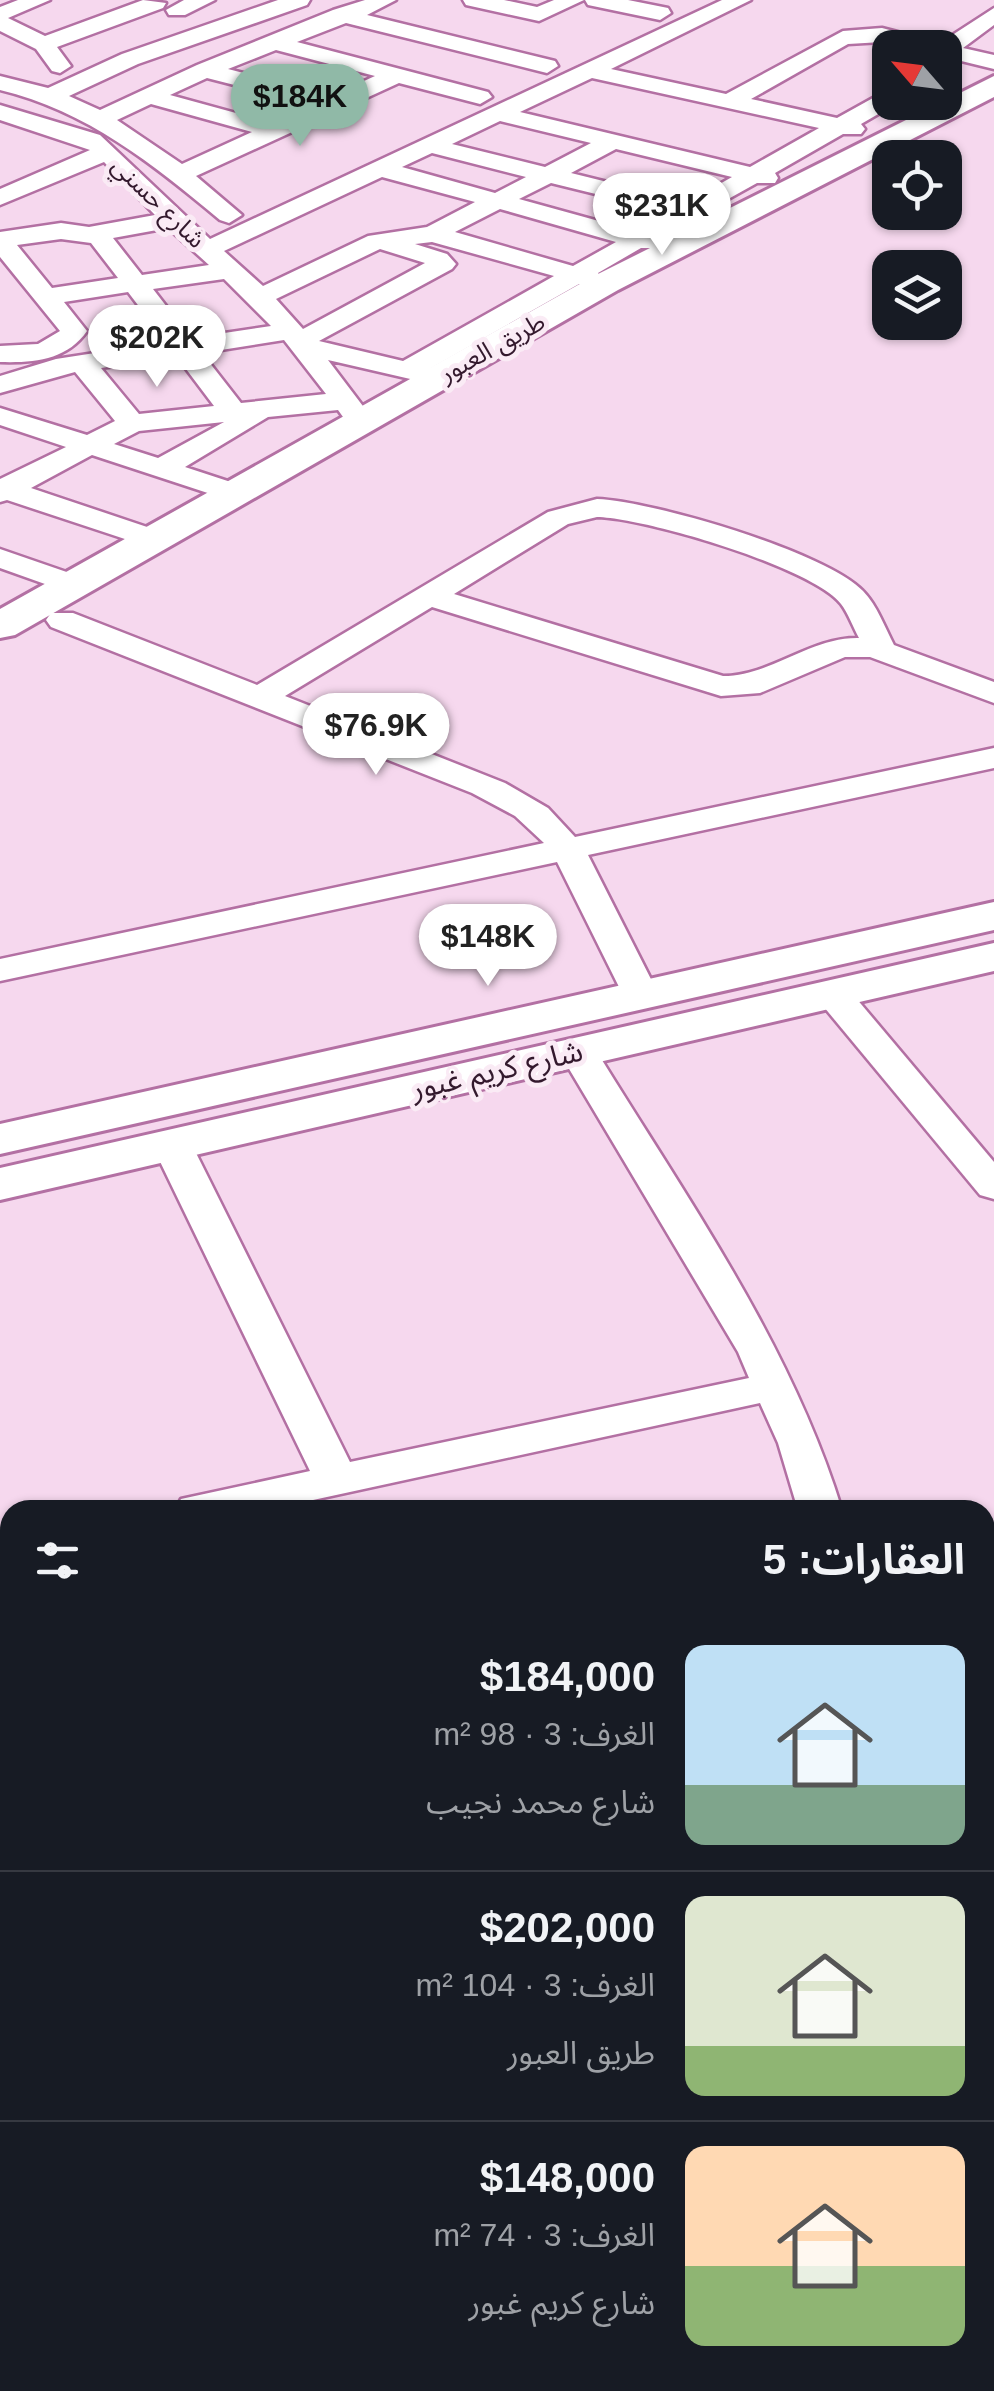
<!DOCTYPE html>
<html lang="ar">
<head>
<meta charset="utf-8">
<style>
  :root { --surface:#171b24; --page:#20242c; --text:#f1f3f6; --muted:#9ea1a6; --line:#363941; --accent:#90b9a7 }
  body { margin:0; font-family:Helvetica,"Noto Sans Arabic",sans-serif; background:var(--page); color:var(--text); direction:rtl; height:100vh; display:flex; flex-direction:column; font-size:38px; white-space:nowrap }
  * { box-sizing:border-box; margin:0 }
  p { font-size:32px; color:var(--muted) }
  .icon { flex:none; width:55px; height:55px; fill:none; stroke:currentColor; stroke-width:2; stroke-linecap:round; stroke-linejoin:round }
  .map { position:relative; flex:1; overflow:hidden; direction:ltr }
  .details { position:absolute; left:0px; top:1500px; width:995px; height:892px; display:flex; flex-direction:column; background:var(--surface); border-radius:30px 30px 0 0; box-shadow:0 2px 8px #0004; direction:rtl }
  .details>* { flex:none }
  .needle { width:65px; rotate:298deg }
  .controls { position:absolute; left:872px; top:30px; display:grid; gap:20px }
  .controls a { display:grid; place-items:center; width:90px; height:90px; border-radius:20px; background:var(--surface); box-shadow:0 2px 8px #0004; font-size:50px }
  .price { position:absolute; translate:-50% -85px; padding:0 22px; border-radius:35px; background:#fff; color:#222; font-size:32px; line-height:65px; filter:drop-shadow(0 2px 5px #0008) }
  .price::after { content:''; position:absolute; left:50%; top:60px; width:30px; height:22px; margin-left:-15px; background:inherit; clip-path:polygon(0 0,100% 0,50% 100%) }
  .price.current { background:var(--accent); color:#111 }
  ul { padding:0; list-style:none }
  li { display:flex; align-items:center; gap:30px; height:250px; padding:0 30px }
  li+li { border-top:2px solid var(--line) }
  li span { display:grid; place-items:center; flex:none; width:280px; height:200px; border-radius:20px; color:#555 }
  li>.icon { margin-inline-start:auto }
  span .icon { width:120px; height:120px; fill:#fffc; stroke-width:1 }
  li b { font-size:42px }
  h2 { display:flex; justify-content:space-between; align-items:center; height:120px; padding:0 30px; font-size:42px }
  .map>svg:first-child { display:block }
</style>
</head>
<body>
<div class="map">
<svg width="994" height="2391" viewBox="0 0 994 2391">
  <rect width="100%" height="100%" fill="#f6d8ee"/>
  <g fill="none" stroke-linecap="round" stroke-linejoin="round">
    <defs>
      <g id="minor">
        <path d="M 18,0 L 50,0 L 8,18 L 45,36 L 143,0 L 166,3 L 163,8 L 57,47 L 71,66 L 60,73 L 52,71 L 36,49 L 0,31 L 0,7 Z"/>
        <path d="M 184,0 L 215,0 L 185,15 L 169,15 L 166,10 Z"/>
        <path d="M 278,0 L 310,0 L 307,5 L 138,64 L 69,96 L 100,110 L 197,65 L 333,10 L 365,0 L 396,0 L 367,15 L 555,61 L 558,66 L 547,73 L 346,23 L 297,42 L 488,92 L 492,97 L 480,104 L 399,83 L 196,176 L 242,215 L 229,223 L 220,220 C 153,164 87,111 0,90 L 0,76 L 48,88 L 122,54 ZM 276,50 L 375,76 L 331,96 L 228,69 ZM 207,78 L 312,105 L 272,123 L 170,95 ZM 151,104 L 252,132 L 182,164 L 117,120 Z"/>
        <path d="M 463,0 L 504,0 L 537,7 L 554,0 L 584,0 L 539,21 L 466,5 Z"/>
        <path d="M 585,0 L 628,0 L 668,8 L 671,13 L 660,20 L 588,5 Z"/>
        <path d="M 722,0 L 751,0 L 611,69 L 726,94 L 843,31 L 882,28 L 940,43 L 994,8 L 994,25 L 963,48 L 994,55 L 994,69 L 945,57 L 945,48 L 904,48 L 882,42 L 848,44 L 751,99 L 837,118 L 882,93 L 890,91 L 890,102 L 899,102 L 861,124 L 865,129 L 861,134 L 843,134 L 775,173 L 778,178 L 775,183 L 757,183 L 712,208 L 716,213 L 712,218 L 694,218 L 659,238 L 663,243 L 659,248 L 641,248 L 598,273 L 601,278 L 597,284 L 579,284 L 431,368 L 442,370 L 446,376 L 442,382 L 432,384 L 328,360 L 375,422 L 371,428 C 353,433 348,424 338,410 L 268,417 L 185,467 L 246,487 L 251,493 L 246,499 L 226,499 L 92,455 L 31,488 L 165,533 L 169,539 L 165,545 L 143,545 L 7,500 L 0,502 L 0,479 L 66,447 L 0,425 L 0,408 L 87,435 L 115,421 L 75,372 L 0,393 L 0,376 L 56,359 L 166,342 L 128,292 L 64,302 L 87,331 C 67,360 34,363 0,362 L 0,346 L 38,344 L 60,331 L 0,257 L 0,232 L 61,223 L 89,227 L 155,215 L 104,162 L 0,205 L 0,189 L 90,150 L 0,120 L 0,105 L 100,135 L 210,239 ZM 592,78 L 819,128 L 750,167 L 520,112 ZM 500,121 L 591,143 L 545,167 L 452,144 ZM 616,149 L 732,177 L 688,202 L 571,173 ZM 432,153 L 526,177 L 495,193 L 402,167 ZM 382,177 L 475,202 L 427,227 L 368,236 L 263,286 L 224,251 ZM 551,183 L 669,212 L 635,231 L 519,199 ZM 500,209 L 616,242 L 573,266 L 455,232 ZM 168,228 L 209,265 L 142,275 L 113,238 ZM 61,239 L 91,243 L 118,278 L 52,288 L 17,245 ZM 432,242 L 554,276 L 403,361 L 319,341 L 452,269 L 456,264 L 447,254 L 415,244 ZM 380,249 L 425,263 L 303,329 L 276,299 ZM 224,279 L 271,326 L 191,338 L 153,289 ZM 284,340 L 326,394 L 241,403 L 202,353 ZM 177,357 L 214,406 L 139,414 L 101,368 ZM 224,422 L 158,458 L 114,444 L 139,431 Z"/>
        <path d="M 597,499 C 652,501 826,552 863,591 C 877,605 885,628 894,645 L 994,682 L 994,703 L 870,657 L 845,657 L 760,693 L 721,696 L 432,607 L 285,696 L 505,783 L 548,808 L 575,837 L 994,748 L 994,768 L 588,855 L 659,995 L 654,1003 L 641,1006 L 628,1003 L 623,995 L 557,862 L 0,981 L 0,959 L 544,843 L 515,816 L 472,793 L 51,627 L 46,620 L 51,613 L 73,613 L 257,685 L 548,512 ZM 597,517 C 645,518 812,567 841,604 C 848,613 853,627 859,638 C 810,637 771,676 723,676 L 454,594 L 568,524 Z"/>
        <path d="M 0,549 L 84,578 L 88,585 L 84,592 L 73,594 L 0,568 Z"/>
        <path d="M 832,982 L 845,985 L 994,1162 L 994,1199 L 980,1195 L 819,1001 L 814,993 L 819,985 Z"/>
        <path d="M 578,1041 L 591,1044 L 597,1052 C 688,1200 791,1344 842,1510 L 798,1510 L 778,1443 L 760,1403 L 267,1510 L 175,1510 L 181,1499 L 310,1471 L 152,1145 L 158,1137 L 172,1133 L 186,1137 L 192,1145 L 350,1462 L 749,1378 L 738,1352 L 559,1052 L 565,1044 Z"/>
        <path d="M 10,1534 L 10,1566 L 0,1568 L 0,1536 Z"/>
        <path d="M 985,1586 L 994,1587 L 994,1619 L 985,1618 Z"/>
        <path d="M 985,2092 L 994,2095 L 994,2170 L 985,2167 Z"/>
      </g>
      <g id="tertiary">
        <path d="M 994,76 L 994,97 L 618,290 L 15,635 L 0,638 L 0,609 L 594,276 Z"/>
        <path d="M 994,902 L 994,930 L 0,1154 L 0,1124 Z"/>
        <path d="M 994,943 L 994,971 L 0,1200 L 0,1168 Z"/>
        <path d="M 0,1814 L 10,1817 L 10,1881 L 0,1878 Z"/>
        <path d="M 0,1973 L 10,1976 L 10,2076 L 1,2080 L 10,2083 L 10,2142 L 0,2138 Z"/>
        <path d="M 10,2170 L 10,2232 L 0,2235 L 0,2173 Z"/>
      </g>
    </defs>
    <use href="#minor" stroke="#b370a3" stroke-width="5"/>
    <use href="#tertiary" stroke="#b370a3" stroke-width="6"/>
    <use href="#minor" fill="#fff" fill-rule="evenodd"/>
    <use href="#tertiary" fill="#fff" fill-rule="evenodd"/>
  </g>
  <g text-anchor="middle" stroke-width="10" stroke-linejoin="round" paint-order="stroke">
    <g font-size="25" fill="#33192d" stroke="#faebf5">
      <text transform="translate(159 202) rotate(44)" y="9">شارع حسني</text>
      <text transform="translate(492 347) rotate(-29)" y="9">طريق العبور</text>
    </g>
    <g font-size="30" fill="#33192d" stroke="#faebf5">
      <text transform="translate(497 1070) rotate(-13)" y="10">شارع كريم غبور</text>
    </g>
  </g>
</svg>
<div class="controls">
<a><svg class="needle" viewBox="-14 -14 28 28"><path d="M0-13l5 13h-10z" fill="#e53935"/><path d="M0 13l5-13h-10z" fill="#9ea1a6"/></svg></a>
<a><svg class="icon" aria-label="locate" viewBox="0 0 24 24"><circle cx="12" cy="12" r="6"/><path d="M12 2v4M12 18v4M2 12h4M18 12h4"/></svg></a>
<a><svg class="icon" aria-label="layers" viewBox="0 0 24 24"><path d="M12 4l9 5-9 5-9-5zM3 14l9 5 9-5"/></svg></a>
</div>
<b class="price current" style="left:300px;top:149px">$184K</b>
<b class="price" style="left:662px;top:258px">$231K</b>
<b class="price" style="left:157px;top:390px">$202K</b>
<b class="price" style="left:376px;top:778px">$76.9K</b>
<b class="price" style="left:488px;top:989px">$148K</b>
<section class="details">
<h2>العقارات: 5<svg class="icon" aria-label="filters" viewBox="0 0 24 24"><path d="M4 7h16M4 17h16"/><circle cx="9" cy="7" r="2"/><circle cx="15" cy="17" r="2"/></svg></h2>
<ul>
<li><span style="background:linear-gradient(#bfe0f5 70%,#7fa58c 0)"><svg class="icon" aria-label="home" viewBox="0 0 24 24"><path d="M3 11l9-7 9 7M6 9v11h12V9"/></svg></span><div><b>$184,000</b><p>الغرف: 3 · 98 m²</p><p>شارع محمد نجيب</p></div></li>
<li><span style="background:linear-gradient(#dfe7d0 75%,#8fb573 0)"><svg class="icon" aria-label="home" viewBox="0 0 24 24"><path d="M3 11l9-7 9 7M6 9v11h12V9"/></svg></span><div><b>$202,000</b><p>الغرف: 3 · 104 m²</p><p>طريق العبور</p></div></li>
<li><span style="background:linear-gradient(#ffd9b3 60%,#8fb573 0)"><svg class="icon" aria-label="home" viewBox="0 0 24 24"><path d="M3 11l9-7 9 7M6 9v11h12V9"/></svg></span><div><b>$148,000</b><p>الغرف: 3 · 74 m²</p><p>شارع كريم غبور</p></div></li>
</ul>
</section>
</div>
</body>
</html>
